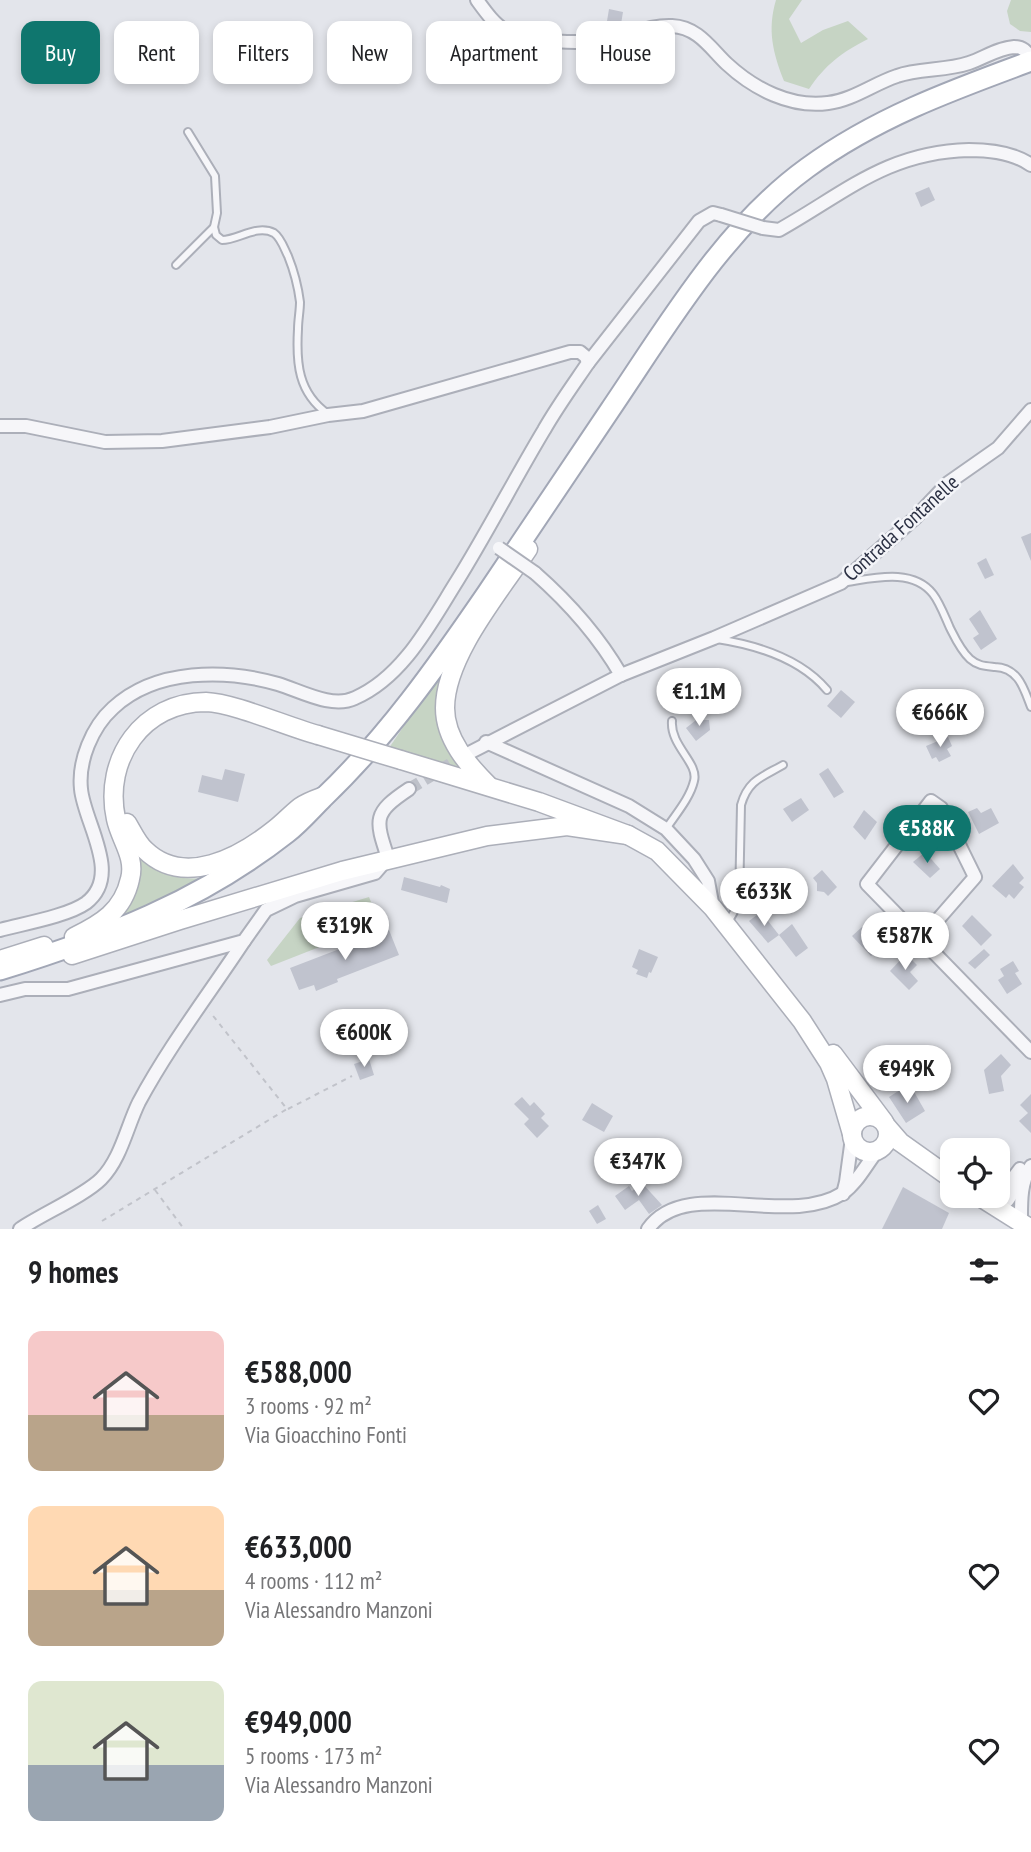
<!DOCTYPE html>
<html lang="en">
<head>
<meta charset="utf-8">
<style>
  :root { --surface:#fff; --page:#f2f2f2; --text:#202124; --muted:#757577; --accent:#0f766e }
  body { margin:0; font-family:"PT Sans Narrow",sans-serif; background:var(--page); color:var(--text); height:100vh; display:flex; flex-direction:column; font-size:26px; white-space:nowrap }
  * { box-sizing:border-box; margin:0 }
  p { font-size:23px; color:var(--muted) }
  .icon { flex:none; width:38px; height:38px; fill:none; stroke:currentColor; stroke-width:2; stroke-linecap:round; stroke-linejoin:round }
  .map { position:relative; height:1229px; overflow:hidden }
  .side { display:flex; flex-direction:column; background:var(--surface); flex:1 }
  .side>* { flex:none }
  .banner { position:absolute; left:21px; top:21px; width:990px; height:63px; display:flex; gap:14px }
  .fabs { position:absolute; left:940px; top:1138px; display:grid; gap:14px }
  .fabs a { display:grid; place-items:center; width:70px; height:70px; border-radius:14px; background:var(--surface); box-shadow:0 4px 10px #0003; font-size:35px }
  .price { position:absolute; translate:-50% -60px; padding:0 16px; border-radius:24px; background:#fff; color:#222; font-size:23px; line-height:46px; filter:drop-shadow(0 2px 4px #0008) }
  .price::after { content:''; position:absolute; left:50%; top:42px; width:21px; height:16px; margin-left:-10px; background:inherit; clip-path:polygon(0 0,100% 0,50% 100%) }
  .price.active { background:var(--accent); color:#fff }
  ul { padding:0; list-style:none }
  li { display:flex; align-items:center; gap:21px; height:175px; padding:0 28px }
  li span { display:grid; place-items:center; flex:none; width:196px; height:140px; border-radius:14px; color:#555 }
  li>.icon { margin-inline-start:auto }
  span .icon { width:84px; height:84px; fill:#fffc; stroke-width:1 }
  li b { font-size:30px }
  h2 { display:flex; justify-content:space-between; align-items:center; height:84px; padding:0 28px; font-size:30px }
  .tag { padding:0 24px; border-radius:14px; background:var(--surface); box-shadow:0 4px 10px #0003; font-size:24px; line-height:63px }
  .tag.active { background:var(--accent); color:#fff }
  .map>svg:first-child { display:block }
</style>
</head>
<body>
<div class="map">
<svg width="1031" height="1229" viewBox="0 0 1031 1229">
  <rect width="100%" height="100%" fill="#e3e5eb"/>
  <g fill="#c6d4c4">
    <path d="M 776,0 L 802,0 L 789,19 L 801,43 L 823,30 L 848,21 L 868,39 C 842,52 825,65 809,89 L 784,81 C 773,53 767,30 776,0 Z"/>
    <path d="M 1011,0 L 1031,0 L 1031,32 L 1020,31 L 1010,24 L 1007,11 Z"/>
    <path d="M 445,665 L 463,769 L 461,772 L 389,748 Z"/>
    <path d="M 141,855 C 165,877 177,880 210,878 L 115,921 L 135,858 Z"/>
    <path d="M 369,897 L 374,909 L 382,909 L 378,924 L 271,966 L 267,960 L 300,918 Z"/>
  </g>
  <g fill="#c0c3ce">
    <path d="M 609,9 L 623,12 L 621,24 L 618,23 L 617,28 L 606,27 Z"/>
    <path d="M 929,187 L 935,200 L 921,207 L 915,193 Z"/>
    <path d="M 1031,533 L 1031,561 L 1021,537 Z"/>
    <path d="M 986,558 L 994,575 L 985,579 L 977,563 Z"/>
    <path d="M 980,610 L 997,639 L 981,650 L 973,638 L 979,634 L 969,619 Z"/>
    <path d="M 841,690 L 855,702 L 841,718 L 827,706 Z"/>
    <path d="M 700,717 L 702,720 L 709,720 L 710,730 L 696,741 L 686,728 Z"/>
    <path d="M 948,737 L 952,746 L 947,749 L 951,756 L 939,762 L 936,757 L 932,759 L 926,746 Z"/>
    <path d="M 828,768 L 844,792 L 834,798 L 819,774 Z"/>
    <path d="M 225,769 L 245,774 L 238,802 L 198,792 L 202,775 L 222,780 Z"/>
    <path d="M 801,798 L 809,810 L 792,822 L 783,809 Z"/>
    <path d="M 977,808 L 981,813 L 991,808 L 999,823 L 979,834 L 968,812 Z"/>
    <path d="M 864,810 L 877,822 L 865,840 L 853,827 Z"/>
    <path d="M 925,852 L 940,869 L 930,878 L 913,862 Z"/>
    <path d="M 1013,864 L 1024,878 L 1019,883 L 1024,887 L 1014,899 L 1009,894 L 1006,898 L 992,886 Z"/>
    <path d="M 822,870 L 837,887 L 828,896 L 824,892 L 817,891 L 817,883 L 813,878 Z"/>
    <path d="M 404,877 L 440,887 L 441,885 L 450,889 L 447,903 L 401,890 Z"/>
    <path d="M 761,912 L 779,935 L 768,943 L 749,921 Z"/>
    <path d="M 972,915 L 992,935 L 981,946 L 962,926 Z"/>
    <path d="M 871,919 L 882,930 L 878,933 L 886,941 L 871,956 L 852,936 Z"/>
    <path d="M 792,924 L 808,948 L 796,957 L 779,935 Z"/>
    <path d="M 389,930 L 399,955 L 337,979 L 338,982 L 316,991 L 314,985 L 299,990 L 290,968 Z"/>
    <path d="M 639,949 L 658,957 L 651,973 L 649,972 L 647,978 L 636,974 L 638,970 L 632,967 Z"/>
    <path d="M 984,949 L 990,955 L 975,969 L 968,963 Z"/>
    <path d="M 906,954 L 917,965 L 910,972 L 918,981 L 909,990 L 890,971 Z"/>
    <path d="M 1013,961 L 1019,971 L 1015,973 L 1022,984 L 1007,994 L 998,980 L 1004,976 L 1000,969 Z"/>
    <path d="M 1001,1054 L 1011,1065 L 1001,1076 L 1004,1091 L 989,1094 L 984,1070 Z"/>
    <path d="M 369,1059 L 374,1075 L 360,1080 L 354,1064 Z"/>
    <path d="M 900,1090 L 904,1096 L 913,1090 L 925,1111 L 906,1123 L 889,1097 Z"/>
    <path d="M 1031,1094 L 1031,1133 L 1019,1121 L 1028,1113 L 1020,1105 Z"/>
    <path d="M 522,1097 L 530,1106 L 534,1102 L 545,1114 L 541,1118 L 549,1126 L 537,1138 L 524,1124 L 529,1119 L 514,1104 Z"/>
    <path d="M 592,1103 L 613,1116 L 604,1132 L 582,1120 Z"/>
    <path d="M 642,1183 L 662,1205 L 649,1214 L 639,1200 L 625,1210 L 615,1196 L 629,1186 L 632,1191 Z"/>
    <path d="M 903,1187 L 949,1213 L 942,1229 L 882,1229 Z"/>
    <path d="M 598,1205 L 606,1219 L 597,1224 L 589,1211 Z"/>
  </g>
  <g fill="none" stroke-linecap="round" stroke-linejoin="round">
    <path stroke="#bec1c9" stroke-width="12" stroke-dasharray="12 6" stroke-linecap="butt" d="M 409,789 L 467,754"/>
    <defs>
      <g id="lane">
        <path d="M 214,227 L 216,235 L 222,240 C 238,240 257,224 274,233 C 281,238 284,248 288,256 C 294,271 298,286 300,302 C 300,311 298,320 298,329 C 296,363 298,393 328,414"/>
        <path d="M 176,265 L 214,227 L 217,213 L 215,176 L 188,132"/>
        <path d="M 847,582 C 874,578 913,568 933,594 C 940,603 945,617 950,628 C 955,638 961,651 970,659 C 978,666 985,666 995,667 C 1019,668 1024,689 1031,707"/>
        <path d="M 717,639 C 756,645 801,659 827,690"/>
        <path d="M 666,829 C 676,814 690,798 694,781 C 699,763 670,746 672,721"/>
        <path d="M 727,924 L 739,903 L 741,805 C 748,780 762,777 783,765"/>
      </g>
      <g id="street">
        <path d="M 477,0 C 485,11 494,24 506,31 C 528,43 586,44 610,39 C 631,35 650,25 672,26 C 698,27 711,49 727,64 C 754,89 791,108 828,103 C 853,100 873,84 897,76 C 918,68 946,71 969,63 C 984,58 998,48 1014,47 C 1023,47 1026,51 1031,58"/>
        <path d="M 763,228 L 779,230 C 845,193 887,152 969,150 C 989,150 1014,153 1031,165"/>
        <path d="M 588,363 L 699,221 L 713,213 L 721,215"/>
        <path d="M 0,426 L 26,426 L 105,442 L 162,441 L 270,427 L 328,415 L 363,411 L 570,352 L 580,352 L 586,357 L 588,363 C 573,385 557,407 544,430 C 514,480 488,531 457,581 C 430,624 403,677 355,698 C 332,709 301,691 278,684 C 226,669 156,668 113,708 C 92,727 78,761 81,789 C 84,823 123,875 86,903 C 68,916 22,924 0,930"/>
        <path d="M 535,573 C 568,602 599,637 621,675"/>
        <path d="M 486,742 L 629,806 L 666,829 L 694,859 L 708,881 L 713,908"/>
        <path d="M 471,752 L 621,675 L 714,638 L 841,583 L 915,518 L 948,483 L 998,448 L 1031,410"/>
        <path d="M 921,939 L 975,877 L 941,808 L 931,801 L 867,884 L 1031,1052"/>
        <path d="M 0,995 L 25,989 L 68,989 L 244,941 L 266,910 L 295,896 L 375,873 L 388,858 C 375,819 373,813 409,789"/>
        <path d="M 843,1194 L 846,1182 L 852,1138"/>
        <path d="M 999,1208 L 1001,1194 L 1020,1169"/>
        <path d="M 999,1208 L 1008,1200 L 1022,1179"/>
        <path d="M 1021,1223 C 1021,1203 1020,1183 1031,1166"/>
        <path d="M 20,1229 C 42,1214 84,1196 101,1179 C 121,1159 127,1126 139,1102 C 169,1046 209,994 244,941"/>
        <path d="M 648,1229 C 686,1175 787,1229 843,1193 C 857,1183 866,1165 877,1151"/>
      </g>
      <g id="secondary">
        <path d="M 401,760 L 539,802 L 628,835 L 657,851 L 713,908 L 802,1021 L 829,1063 L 836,1079 L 852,1134"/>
        <path d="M 488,785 C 468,765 445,739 445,708 C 445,656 500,591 528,549"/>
        <path d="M 127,823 C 132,831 137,843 145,850 C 184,888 240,857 275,829 C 284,822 291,814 300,807 C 307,802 316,799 324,796"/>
        <path d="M 74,937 C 101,924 123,911 130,879 C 136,857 120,839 116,819 C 103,759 143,702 206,702 C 234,703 288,727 318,735"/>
        <path d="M 72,955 L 180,920 L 342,871 L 487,836 L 567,826 L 628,835"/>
        <path d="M 0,960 L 44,946"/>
        <path d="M 833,1054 L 884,1122"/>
        <circle cx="870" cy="1134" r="18"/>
        <path d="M 887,1127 L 900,1142 L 952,1179"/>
        <path d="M 977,1195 L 1031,1229"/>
      </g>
      <path id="primary" d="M 0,970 C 106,937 199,902 287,833 C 300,823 311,810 323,798 C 387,737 437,666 487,593 C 528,532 569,471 610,410 C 667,326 724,228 807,168 C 875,118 952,90 1031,61"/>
    </defs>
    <use href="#lane" stroke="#acafb9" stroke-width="10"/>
    <use href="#street" stroke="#acafb9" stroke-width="16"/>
    <use href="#secondary" stroke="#acafb9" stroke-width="21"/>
    <use href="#primary" stroke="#a2a7b6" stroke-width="23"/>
    <g stroke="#c1c3ca" stroke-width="2" stroke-dasharray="5 5" stroke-linecap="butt">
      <path d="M 288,1109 L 352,1076"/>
      <path d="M 155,1190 L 184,1229"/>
      <path d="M 102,1221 L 287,1109 L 210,1012"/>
    </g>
    <use href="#lane" stroke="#f6f6f9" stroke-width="6"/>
    <use href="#street" stroke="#f6f6f9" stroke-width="12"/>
    <use href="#secondary" stroke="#fff" stroke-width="18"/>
    <use href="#primary" stroke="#fff" stroke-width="19"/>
    <defs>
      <g id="street-bridge">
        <path d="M 721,215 L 763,228"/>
        <path d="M 499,548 L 535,573"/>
      </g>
      <path id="secondary-bridge" d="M 318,735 L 401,760"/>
    </defs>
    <use href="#street-bridge" stroke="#acafb9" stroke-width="16" stroke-linecap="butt"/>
    <use href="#secondary-bridge" stroke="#acafb9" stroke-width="21" stroke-linecap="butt"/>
    <use href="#street-bridge" stroke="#f6f6f9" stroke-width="12"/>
    <use href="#secondary-bridge" stroke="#fff" stroke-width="18"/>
  </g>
  <g text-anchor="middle" stroke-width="5" stroke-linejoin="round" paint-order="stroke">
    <g font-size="21" fill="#2b3043" stroke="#f3f4f8">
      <text transform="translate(901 528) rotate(-42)" y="7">Contrada Fontanelle</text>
    </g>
  </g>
</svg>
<div class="fabs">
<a><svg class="icon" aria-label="locate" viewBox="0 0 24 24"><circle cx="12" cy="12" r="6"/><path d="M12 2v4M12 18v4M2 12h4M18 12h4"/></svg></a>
</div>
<b class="price" style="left:699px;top:728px">€1.1M</b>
<b class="price" style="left:940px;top:749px">€666K</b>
<b class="price active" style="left:927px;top:865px">€588K</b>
<b class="price" style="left:764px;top:928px">€633K</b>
<b class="price" style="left:345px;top:962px">€319K</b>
<b class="price" style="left:905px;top:972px">€587K</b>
<b class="price" style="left:364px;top:1069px">€600K</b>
<b class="price" style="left:907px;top:1105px">€949K</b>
<b class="price" style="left:638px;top:1198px">€347K</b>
<div class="banner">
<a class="tag active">Buy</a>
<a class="tag">Rent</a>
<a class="tag">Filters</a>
<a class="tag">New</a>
<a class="tag">Apartment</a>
<a class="tag">House</a>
</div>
</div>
<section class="side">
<h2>9 homes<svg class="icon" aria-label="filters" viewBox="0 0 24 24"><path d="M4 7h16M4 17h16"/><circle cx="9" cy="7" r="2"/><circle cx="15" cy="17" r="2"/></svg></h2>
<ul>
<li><span style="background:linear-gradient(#f6c9c9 60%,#b9a48a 0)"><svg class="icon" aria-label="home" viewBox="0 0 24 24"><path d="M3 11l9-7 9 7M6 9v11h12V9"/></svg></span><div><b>€588,000</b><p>3 rooms · 92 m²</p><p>Via Gioacchino Fonti</p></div><svg class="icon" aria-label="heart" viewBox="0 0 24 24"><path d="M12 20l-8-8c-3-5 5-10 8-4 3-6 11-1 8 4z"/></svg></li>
<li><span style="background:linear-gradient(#ffd9b3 60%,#b9a48a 0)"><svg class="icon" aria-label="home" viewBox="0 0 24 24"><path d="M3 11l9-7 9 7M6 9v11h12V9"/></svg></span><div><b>€633,000</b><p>4 rooms · 112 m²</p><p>Via Alessandro Manzoni</p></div><svg class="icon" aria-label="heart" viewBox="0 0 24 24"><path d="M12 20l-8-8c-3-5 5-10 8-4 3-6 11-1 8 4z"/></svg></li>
<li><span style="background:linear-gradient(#dfe7d0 60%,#9aa5b1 0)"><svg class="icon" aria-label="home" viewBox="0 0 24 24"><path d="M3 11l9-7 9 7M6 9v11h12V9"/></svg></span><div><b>€949,000</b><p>5 rooms · 173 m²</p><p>Via Alessandro Manzoni</p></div><svg class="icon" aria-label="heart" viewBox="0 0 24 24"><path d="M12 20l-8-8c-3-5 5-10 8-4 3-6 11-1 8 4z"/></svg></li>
</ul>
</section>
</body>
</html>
